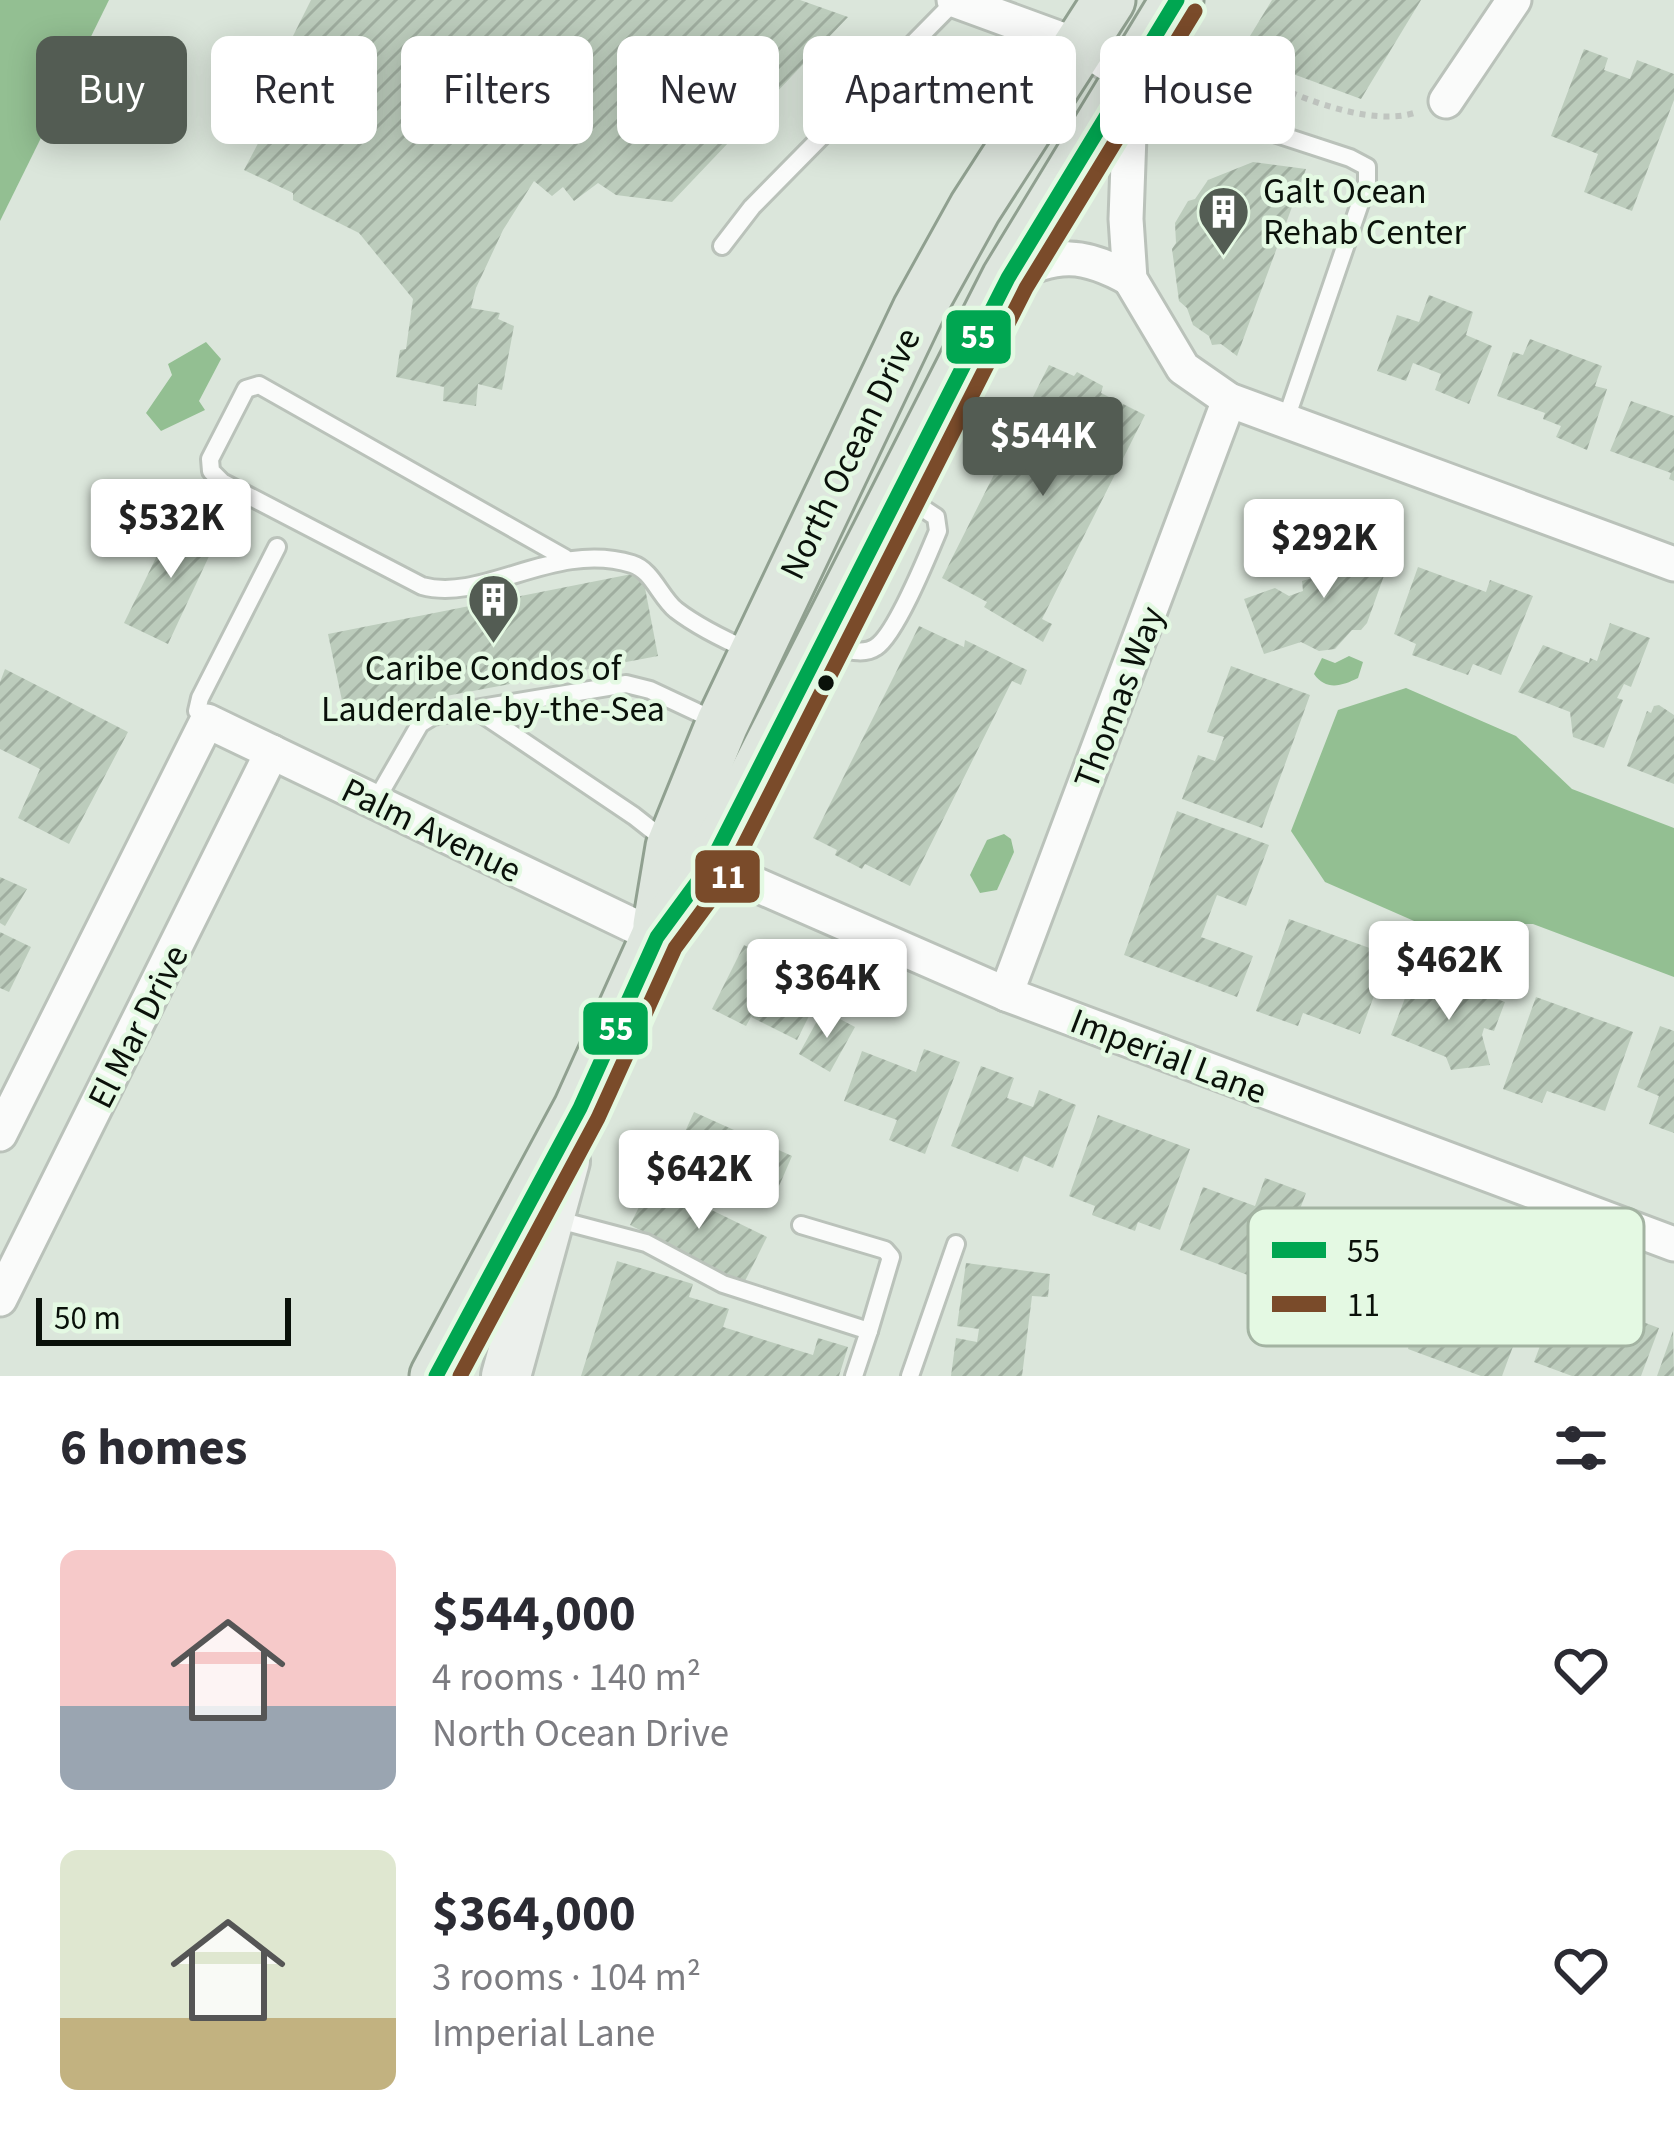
<!DOCTYPE html>
<html lang="en">
<head>
<meta charset="utf-8">
<style>
  :root { --surface:#fff; --page:#f7f7f7; --text:#2b2b33; --muted:#7c7c81; --accent:#535c53 }
  body { margin:0; font-family:"Source Sans 3",sans-serif; background:var(--page); color:var(--text); height:100vh; display:flex; flex-direction:column; font-size:45px; white-space:nowrap }
  * { box-sizing:border-box; margin:0 }
  p { font-size:39px; color:var(--muted) }
  .icon { flex:none; width:66px; height:66px; fill:none; stroke:currentColor; stroke-width:2; stroke-linecap:round; stroke-linejoin:round }
  .map { position:relative; height:1376px; overflow:hidden }
  .sheet { display:flex; flex-direction:column; background:var(--surface); flex:1 }
  .sheet>* { flex:none }
  .hud { position:absolute; left:36px; top:36px; width:1602px; height:108px; display:flex; gap:24px }
  .scale { position:absolute; left:36px; bottom:30px; width:255px; box-sizing:border-box; padding-left:12px; border:6px solid #0a110a; border-top:0; font-size:33px; line-height:42px; white-space:nowrap; color:#0a110a; -webkit-text-stroke:9px #e4f9e3; paint-order:stroke }
  .price { position:absolute; translate:-50% -102px; padding:0 27px; border-radius:12px; background:#fff; color:#222; font-size:39px; line-height:78px; filter:drop-shadow(0 3px 6px #0008) }
  .price::after { content:''; position:absolute; left:50%; top:72px; width:36px; height:27px; margin-left:-18px; background:inherit; clip-path:polygon(0 0,100% 0,50% 100%) }
  .price.on { background:var(--accent); color:#fff }
  ul { padding:0; list-style:none }
  li { display:flex; align-items:center; gap:36px; height:300px; padding:0 60px }
  li span { display:grid; place-items:center; flex:none; width:336px; height:240px; border-radius:18px; color:#555 }
  li>.icon { margin-inline-start:auto }
  span .icon { width:144px; height:144px; fill:#fffc; stroke-width:1 }
  li b { font-size:51px }
  h2 { display:flex; justify-content:space-between; align-items:center; height:144px; padding:0 60px; font-size:51px }
  .pill { padding:0 42px; border-radius:18px; background:var(--surface); box-shadow:0 6px 30px #0003; font-size:42px; line-height:108px }
  .pill.on { background:var(--accent); color:#fff }
  .map>svg:first-child { display:block }
</style>
</head>
<body>
<div class="map">
<svg width="1674" height="1376" viewBox="0 0 1674 1376">
  <defs>
    <pattern id="building-hatch" width="6" height="6" patternUnits="userSpaceOnUse" patternTransform="scale(3)"><rect width="6" height="6" fill="#bcccbc"/><path d="M-1 1l2-2M0 6l6-6M5 7l2-2" fill="none" stroke="#a0aea0"/></pattern>
  </defs>
  <rect width="100%" height="100%" fill="#dbe6db"/>
  <g fill="#93bf92">
    <path d="M 0,0 L 109,0 L 0,221 Z"/>
    <path d="M 206,342 L 221,359 L 199,401 L 205,410 L 161,431 L 146,413 L 172,375 L 168,364 Z"/>
    <path d="M 1349,656 L 1363,662 L 1358,678 C 1342,686 1326,691 1314,674 L 1322,658 L 1335,663 Z"/>
    <path d="M 1406,688 L 1516,736 L 1572,789 L 1674,828 L 1674,977 L 1533,924 L 1421,924 L 1325,882 L 1291,831 L 1338,710 Z"/>
    <path d="M 1004,834 L 1011,839 L 1014,852 L 997,890 L 980,893 L 970,875 L 987,840 Z"/>
  </g>
  <g fill="url(#building-hatch)">
    <path d="M 311,0 L 800,0 L 848,17 L 672,202 L 616,195 L 598,183 L 574,201 L 563,187 L 552,196 L 534,181 L 503,230 L 476,288 L 471,308 L 500,313 L 498,319 L 514,326 L 502,390 L 478,384 L 476,406 L 443,401 L 444,387 L 396,377 L 400,350 L 406,349 L 413,299 L 359,233 L 293,200 L 293,193 L 244,170 L 292,79 L 275,72 Z"/>
    <path d="M 1272,0 L 1421,0 L 1361,99 L 1239,54 Z"/>
    <path d="M 1584,49 L 1608,58 L 1604,70 L 1630,79 L 1637,60 L 1674,74 L 1674,100 L 1632,211 L 1584,192 L 1598,154 L 1551,136 Z"/>
    <path d="M 1253,162 L 1306,169 L 1237,356 L 1221,344 L 1212,345 L 1209,336 L 1193,325 L 1187,308 L 1179,301 L 1172,249 L 1176,243 L 1175,223 L 1188,201 L 1195,199 L 1208,180 Z"/>
    <path d="M 1429,295 L 1473,312 L 1466,335 L 1492,346 L 1469,404 L 1435,390 L 1441,374 L 1413,363 L 1406,381 L 1377,371 L 1397,315 L 1419,322 Z"/>
    <path d="M 1530,339 L 1602,366 L 1595,386 L 1607,389 L 1587,450 L 1556,437 L 1561,426 L 1543,419 L 1545,413 L 1497,396 L 1513,352 L 1523,355 Z"/>
    <path d="M 1049,365 L 1074,376 L 1077,372 L 1103,386 L 1101,393 L 1145,415 L 1042,619 L 1052,624 L 1043,642 L 984,607 L 987,602 L 942,578 Z"/>
    <path d="M 1631,401 L 1674,416 L 1674,481 L 1669,479 L 1671,473 L 1610,451 Z"/>
    <path d="M 176,517 L 218,537 L 168,644 L 124,623 Z"/>
    <path d="M 1352,531 L 1395,545 L 1367,623 L 1361,630 L 1352,630 L 1335,649 L 1319,651 L 1301,642 L 1264,654 L 1244,599 L 1275,588 L 1289,596 L 1303,591 L 1302,581 L 1335,571 Z"/>
    <path d="M 1418,567 L 1486,592 L 1490,580 L 1533,596 L 1501,675 L 1473,664 L 1468,675 L 1412,655 L 1416,644 L 1394,634 Z"/>
    <path d="M 642,572 L 658,656 L 345,715 L 328,634 Z"/>
    <path d="M 1610,623 L 1650,638 L 1631,687 L 1624,684 L 1617,698 L 1623,700 L 1604,748 L 1573,737 L 1570,712 L 1518,692 L 1543,645 L 1589,663 L 1590,658 L 1597,661 Z"/>
    <path d="M 919,626 L 964,647 L 965,640 L 1027,670 L 1021,685 L 1012,681 L 910,886 L 865,864 L 862,869 L 835,855 L 837,850 L 813,838 Z"/>
    <path d="M 1231,666 L 1310,695 L 1262,828 L 1182,799 L 1198,755 L 1215,761 L 1224,737 L 1207,732 Z"/>
    <path d="M 5,669 L 128,732 L 69,844 L 18,818 L 40,769 L 0,749 L 0,682 Z"/>
    <path d="M 1659,705 L 1674,715 L 1674,784 L 1627,766 L 1647,711 L 1651,713 L 1654,706 Z"/>
    <path d="M 1177,811 L 1269,845 L 1246,906 L 1217,895 L 1201,937 L 1253,956 L 1237,997 L 1124,955 Z"/>
    <path d="M 0,877 L 27,889 L 5,926 L 0,923 Z"/>
    <path d="M 1289,919 L 1389,955 L 1360,1034 L 1303,1013 L 1298,1026 L 1256,1011 Z"/>
    <path d="M 0,932 L 31,947 L 9,992 L 0,988 Z"/>
    <path d="M 744,945 L 824,986 L 797,1040 L 751,1017 L 746,1026 L 712,1009 Z"/>
    <path d="M 1440,978 L 1505,1002 L 1494,1031 L 1484,1028 L 1482,1035 L 1490,1065 L 1451,1070 L 1446,1057 L 1391,1035 L 1410,985 L 1434,993 Z"/>
    <path d="M 1536,997 L 1633,1032 L 1605,1111 L 1547,1091 L 1542,1103 L 1503,1089 Z"/>
    <path d="M 823,1010 L 855,1027 L 830,1072 L 799,1054 Z"/>
    <path d="M 1660,1026 L 1674,1031 L 1674,1133 L 1649,1124 L 1659,1096 L 1637,1087 Z"/>
    <path d="M 924,1049 L 960,1062 L 925,1154 L 889,1140 L 897,1120 L 844,1101 L 862,1051 L 916,1072 Z"/>
    <path d="M 981,1066 L 1014,1078 L 1007,1098 L 1033,1107 L 1039,1090 L 1076,1105 L 1053,1168 L 1024,1156 L 1018,1172 L 951,1146 Z"/>
    <path d="M 694,1112 L 792,1156 L 773,1200 L 674,1156 Z"/>
    <path d="M 1098,1115 L 1190,1149 L 1160,1230 L 1138,1222 L 1135,1231 L 1092,1215 L 1095,1206 L 1069,1196 Z"/>
    <path d="M 1265,1178 L 1306,1193 L 1272,1284 L 1180,1250 L 1203,1187 L 1255,1206 Z"/>
    <path d="M 652,1181 L 767,1237 L 744,1283 L 630,1225 Z"/>
    <path d="M 1442,1256 L 1534,1290 L 1502,1376 L 1481,1376 L 1408,1349 Z"/>
    <path d="M 617,1261 L 693,1284 L 689,1297 L 729,1309 L 723,1327 L 813,1355 L 818,1338 L 848,1347 L 839,1376 L 581,1376 Z"/>
    <path d="M 966,1263 L 1050,1274 L 1048,1297 L 1032,1296 L 1022,1376 L 951,1376 L 956,1338 L 977,1342 L 979,1329 L 957,1326 Z"/>
    <path d="M 1556,1303 L 1603,1320 L 1608,1309 L 1659,1328 L 1641,1376 L 1572,1376 L 1534,1362 Z"/>
    <path d="M 1673,1331 L 1674,1376 L 1657,1376 Z"/>
  </g>
  <g fill="none" stroke-linecap="round" stroke-linejoin="round">
    <defs>
      <g id="lane">
        <path d="M 1234,120 L 1350,158 L 1367,167 L 1367,183 L 1286,419"/>
        <path d="M 722,246 L 752,207 L 956,0"/>
        <path d="M 565,558 L 259,385 L 246,389 L 210,459 L 211,471 L 222,482 L 422,586 C 484,603 554,540 632,564 C 652,570 660,597 676,610 C 698,627 725,640 750,651"/>
        <path d="M 830,646 C 845,649 863,656 876,647 C 896,634 928,555 938,531 L 936,517 L 904,496"/>
        <path d="M 478,711 L 634,816 L 667,842"/>
        <path d="M 206,721 L 197,711 L 200,698 L 277,547"/>
        <path d="M 375,802 L 420,724 L 433,716 L 626,684 L 650,690 L 716,721"/>
        <path d="M 555,1219 L 646,1243 L 723,1284 L 869,1331 L 891,1257 L 885,1250 L 801,1225"/>
        <path d="M 854,1376 L 869,1331"/>
        <path d="M 910,1376 L 956,1244"/>
      </g>
      <g id="street">
        <path d="M 954,0 L 1080,46 L 1131,79 L 1126,219 L 1130,279 L 1183,368 L 1229,400 L 1674,564"/>
        <path d="M 1446,101 L 1514,0"/>
        <path d="M 1009,277 C 1056,252 1084,253 1130,279"/>
        <path d="M 695,858 L 1006,994 L 1674,1244"/>
        <path d="M 1006,994 L 1229,400"/>
        <path d="M 0,1134 L 207,721 L 657,937"/>
        <path d="M 0,1299 L 272,752"/>
      </g>
      <path id="secondary" d="M 506,1376 L 565,1161"/>
      <g id="primary">
        <path d="M 659,925 L 672,847 L 722,724 L 919,309 L 975,208 L 1109,0"/>
        <path d="M 436,1376 L 580,1108 L 657,937 L 710,865 L 1008,278 L 1177,0"/>
      </g>
    </defs>
    <use href="#lane" stroke="#bac2ba" stroke-width="22"/>
    <use href="#street" stroke="#bac2ba" stroke-width="39"/>
    <use href="#secondary" stroke="#bac2ba" stroke-width="54"/>
    <use href="#primary" stroke="#90a090" stroke-width="57"/>
    <path stroke="#c0c5c0" stroke-width="6" stroke-dasharray="6 6" stroke-linecap="butt" d="M 1195,43 C 1245,75 1359,133 1417,112"/>
    <use href="#lane" stroke="#fafbfa" stroke-width="16"/>
    <use href="#street" stroke="#fafbfa" stroke-width="33"/>
    <use href="#secondary" stroke="#ecf0ec" stroke-width="48"/>
    <use href="#primary" stroke="#dee6de" stroke-width="51"/>
    <defs>
      <path id="bus-1" d="M 436,1376 L 580,1108 L 657,937 L 710,865 L 1008,278 L 1177,0"/>
      <path id="bus-2" d="M 460,1376 L 598,1118 L 675,948 L 729,875 L 1026,288 L 1195,11"/>
    </defs>
    <use href="#bus-1" stroke="#e4f9e3" stroke-width="24"/>
    <use href="#bus-2" stroke="#e4f9e3" stroke-width="24"/>
    <use href="#bus-1" stroke="#00a651" stroke-width="15"/>
    <use href="#bus-2" stroke="#7a4b2a" stroke-width="15"/>
  </g>
  <defs>
    <symbol id="building-pin" viewBox="-11 -11 22 30"><path d="M0 17L-7.5 6A9.5 9.5 0 1 1 7.5 6Z" fill="#535c53" stroke="#e4f9e3"/><path d="M-4-6H4V6H1V3H-1V6H-4ZM-2.5-4.3h1.7v1.8h-1.7ZM.8-4.3h1.7v1.8H.8ZM-2.5-1h1.7V.8h-1.7ZM.8-1h1.7V.8H.8Z" fill="#fff"/></symbol>
  </defs>
  <g fill-rule="evenodd">
    <use href="#building-pin" x="1194" y="182" width="59" height="81"/>
    <use href="#building-pin" x="464" y="570" width="59" height="81"/>
  </g>
  <circle fill="#0a110a" stroke="#e4f9e3" stroke-width="4.5" cx="826" cy="683" r="10"/>
  <g text-anchor="middle" stroke-width="9" stroke-linejoin="round" paint-order="stroke">
    <g font-size="36" fill="#0a110a" stroke="#e4f9e3" text-anchor="start">
      <text x="1263" y="203">Galt Ocean<tspan x="1263" dy="41">Rehab Center</tspan></text>
      <text x="493" y="680" text-anchor="middle">Caribe Condos of<tspan x="493" dy="41">Lauderdale-by-the-Sea</tspan></text>
    </g>
    <g font-size="36" fill="#0a110a" stroke="#e4f9e3">
      <text transform="translate(849 453) rotate(-64)" y="13">North Ocean Drive</text>
      <text transform="translate(1118 697) rotate(-69)" y="13">Thomas Way</text>
      <text transform="translate(432 829) rotate(26)" y="13">Palm Avenue</text>
      <text transform="translate(137 1026) rotate(-63)" y="13">El Mar Drive</text>
      <text transform="translate(1169 1055) rotate(21)" y="13">Imperial Lane</text>
    </g>
  </g>
  <rect x="1248" y="1208" width="396" height="138" rx="18" fill="#e4f9e3" stroke="#a3b3a2" stroke-width="3"/>
  <rect x="1272" y="1242" width="54" height="16" fill="#00a651"/>
  <rect x="1272" y="1296" width="54" height="16" fill="#7a4b2a"/>
  <g font-size="33" fill="#0a110a">
    <text x="1347" y="1262">55</text>
    <text x="1347" y="1316">11</text>
  </g>
  <g stroke="#e4f9e3" stroke-width="4.5">
    <rect x="944" y="308" width="69" height="58" rx="12" fill="#00a651"/>
    <rect x="693" y="848" width="69" height="57" rx="12" fill="#7a4b2a"/>
    <rect x="581" y="1000" width="69" height="57" rx="12" fill="#00a651"/>
  </g>
  <g font-size="33" text-anchor="middle" font-weight="bold" fill="#fff">
    <text x="978" y="348">55</text>
    <text x="728" y="888">11</text>
    <text x="616" y="1040">55</text>
  </g>
</svg>
<div class="scale">50 m</div>
<b class="price on" style="left:1043px;top:499px">$544K</b>
<b class="price" style="left:171px;top:581px">$532K</b>
<b class="price" style="left:1324px;top:601px">$292K</b>
<b class="price" style="left:1449px;top:1023px">$462K</b>
<b class="price" style="left:827px;top:1041px">$364K</b>
<b class="price" style="left:699px;top:1232px">$642K</b>
<div class="hud">
<a class="pill on">Buy</a>
<a class="pill">Rent</a>
<a class="pill">Filters</a>
<a class="pill">New</a>
<a class="pill">Apartment</a>
<a class="pill">House</a>
</div>
</div>
<section class="sheet">
<h2>6 homes<svg class="icon" aria-label="filters" viewBox="0 0 24 24"><path d="M4 7h16M4 17h16"/><circle cx="9" cy="7" r="2"/><circle cx="15" cy="17" r="2"/></svg></h2>
<ul>
<li><span style="background:linear-gradient(#f6c9c9 65%,#9aa5b1 0)"><svg class="icon" aria-label="home" viewBox="0 0 24 24"><path d="M3 11l9-7 9 7M6 9v11h12V9"/></svg></span><div><b>$544,000</b><p>4 rooms · 140 m²</p><p>North Ocean Drive</p></div><svg class="icon" aria-label="heart" viewBox="0 0 24 24"><path d="M12 20l-8-8c-3-5 5-10 8-4 3-6 11-1 8 4z"/></svg></li>
<li><span style="background:linear-gradient(#dfe7d0 70%,#c2b280 0)"><svg class="icon" aria-label="home" viewBox="0 0 24 24"><path d="M3 11l9-7 9 7M6 9v11h12V9"/></svg></span><div><b>$364,000</b><p>3 rooms · 104 m²</p><p>Imperial Lane</p></div><svg class="icon" aria-label="heart" viewBox="0 0 24 24"><path d="M12 20l-8-8c-3-5 5-10 8-4 3-6 11-1 8 4z"/></svg></li>
</ul>
</section>
</body>
</html>
